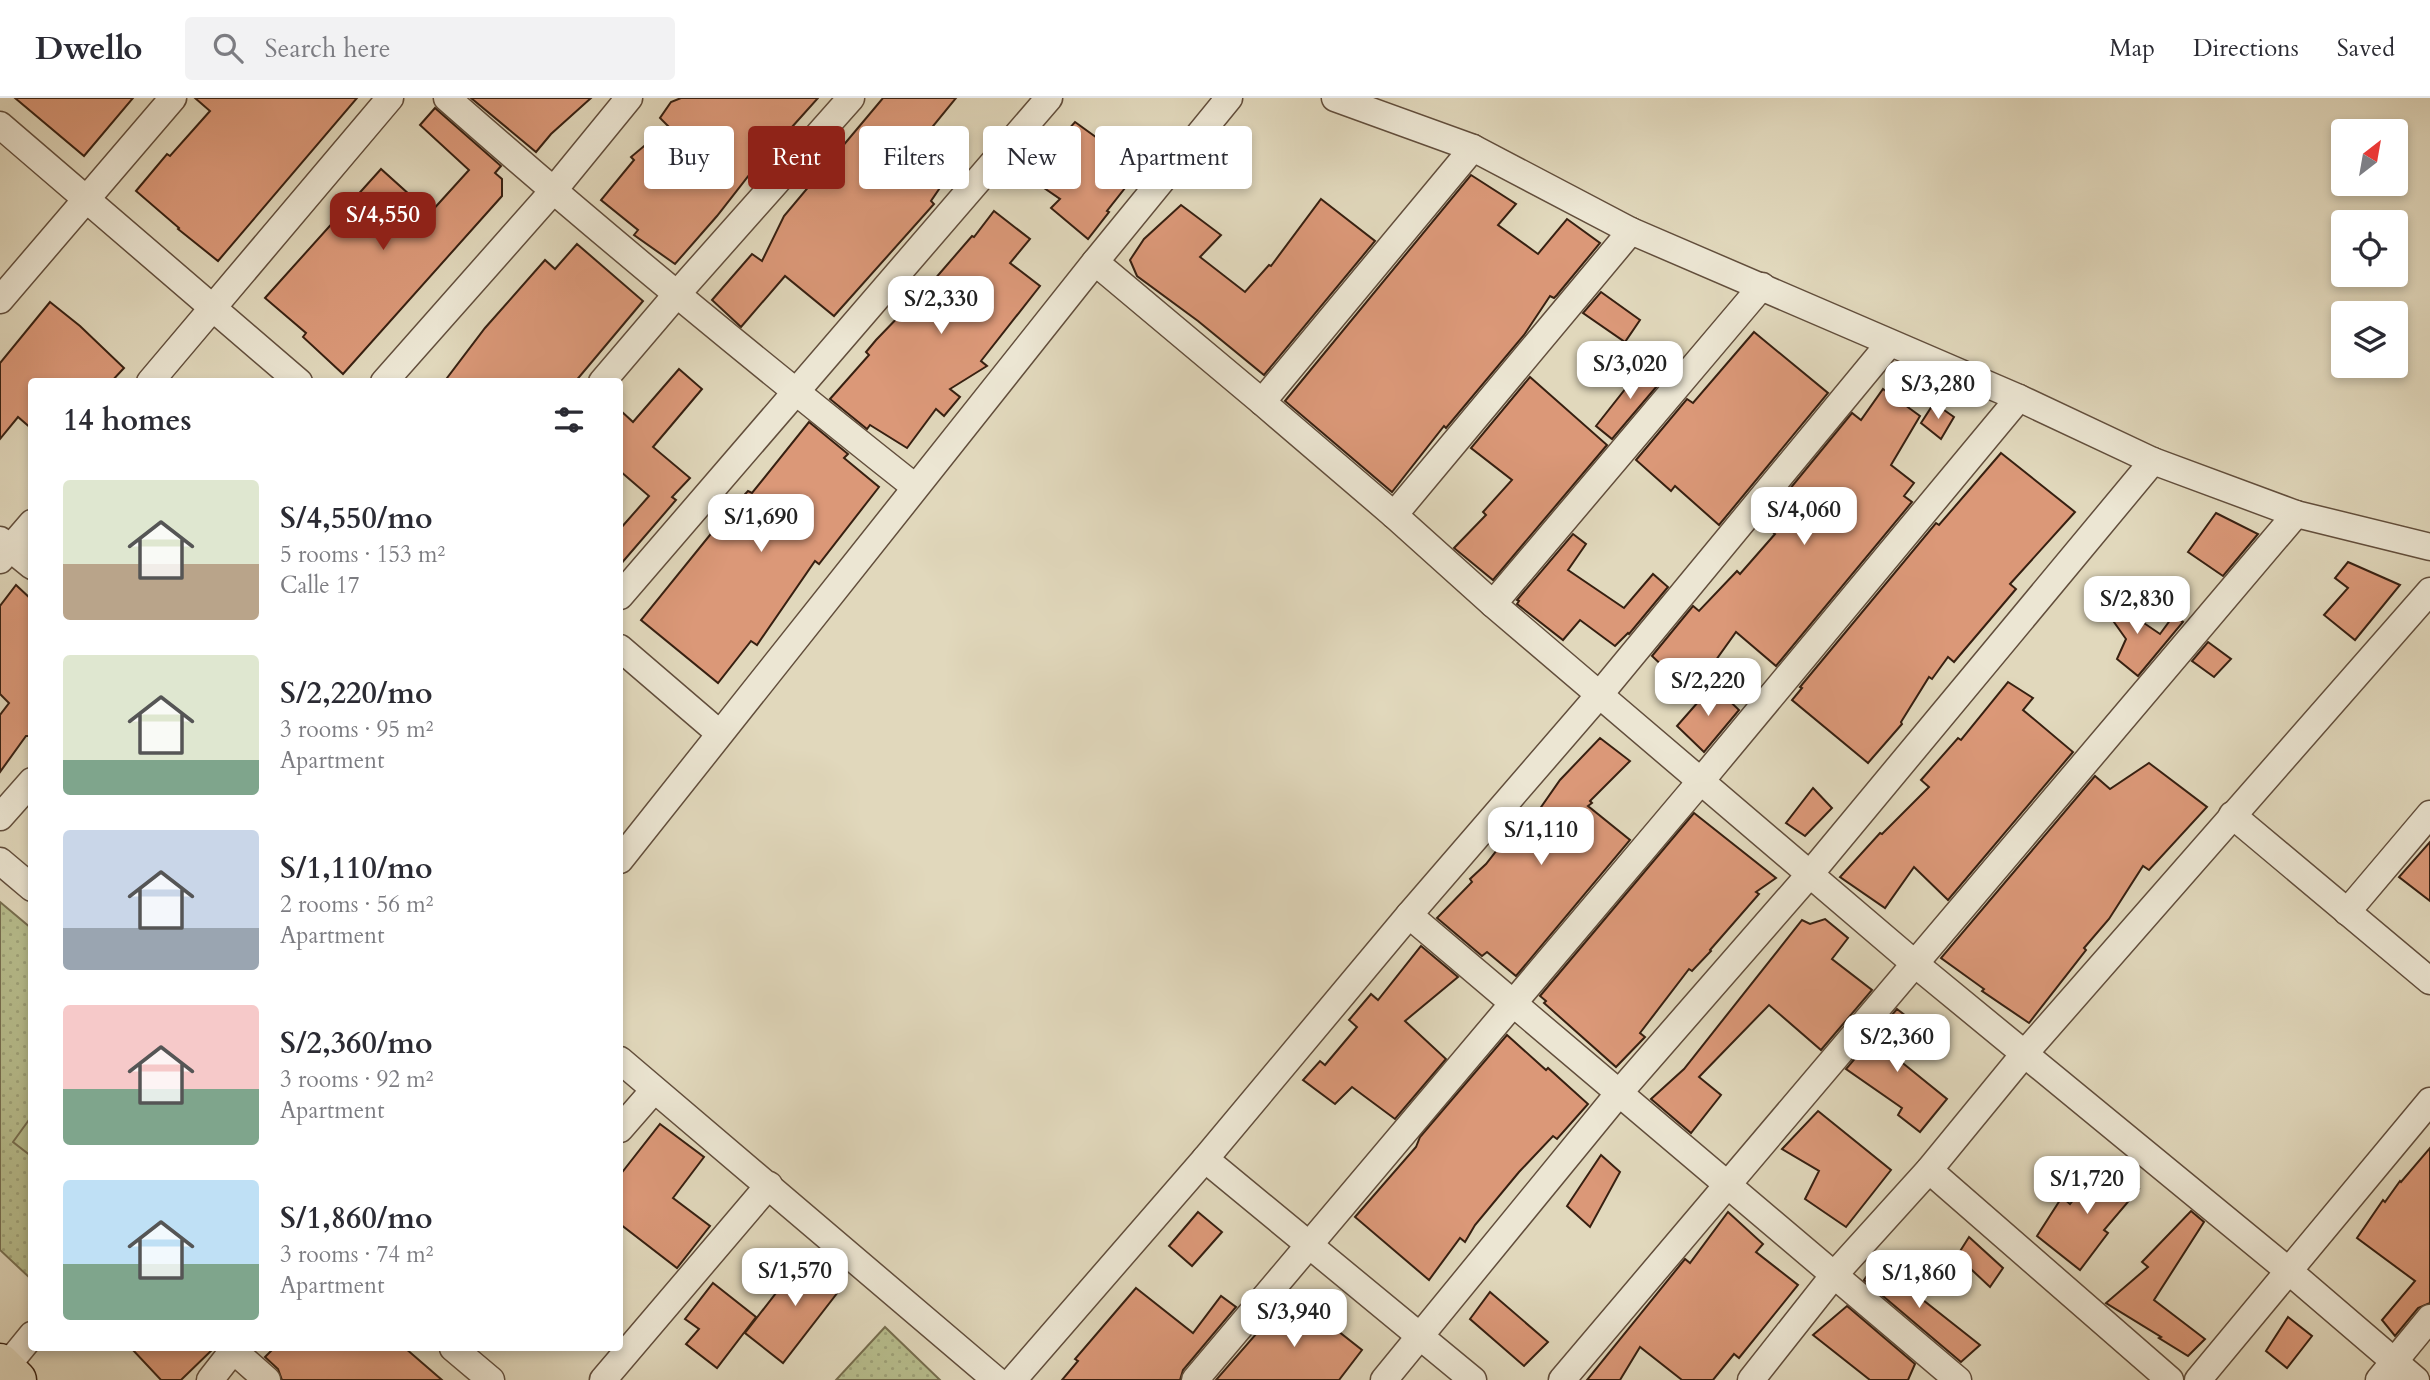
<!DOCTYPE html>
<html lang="en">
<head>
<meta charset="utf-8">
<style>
  :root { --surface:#fff; --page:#f2f2f3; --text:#2b2b33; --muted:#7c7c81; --line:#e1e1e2; --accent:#8f2418 }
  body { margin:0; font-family:Cardo,serif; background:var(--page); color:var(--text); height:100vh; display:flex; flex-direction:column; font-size:26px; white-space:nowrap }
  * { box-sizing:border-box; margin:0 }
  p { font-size:23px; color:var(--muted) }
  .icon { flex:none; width:38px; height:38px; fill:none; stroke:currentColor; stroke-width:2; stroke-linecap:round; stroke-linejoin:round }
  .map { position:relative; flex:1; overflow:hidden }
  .sheet { position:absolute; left:28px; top:280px; width:595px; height:973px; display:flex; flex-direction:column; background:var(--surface); border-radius:7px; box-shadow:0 4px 10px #0003 }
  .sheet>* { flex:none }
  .guide { position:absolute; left:644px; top:28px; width:665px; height:63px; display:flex; gap:14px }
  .needle { width:46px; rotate:31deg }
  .buttons { position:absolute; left:2331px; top:21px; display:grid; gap:14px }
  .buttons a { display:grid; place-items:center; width:77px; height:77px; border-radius:7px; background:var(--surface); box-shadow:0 4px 10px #0003; font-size:35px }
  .price { position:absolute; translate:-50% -60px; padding:0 16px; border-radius:14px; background:#fff; color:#222; font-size:23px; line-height:46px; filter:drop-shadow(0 2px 4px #0008) }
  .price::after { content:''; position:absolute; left:50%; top:42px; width:21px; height:16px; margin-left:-10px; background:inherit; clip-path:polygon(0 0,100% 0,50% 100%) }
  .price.selected { background:var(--accent); color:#fff }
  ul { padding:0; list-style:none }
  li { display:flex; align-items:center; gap:21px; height:175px; padding:0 35px }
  li span { display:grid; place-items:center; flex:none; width:196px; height:140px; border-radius:7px; color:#555 }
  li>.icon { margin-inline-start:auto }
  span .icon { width:84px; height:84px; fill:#fffc; stroke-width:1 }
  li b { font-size:30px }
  h2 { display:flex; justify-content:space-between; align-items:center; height:84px; padding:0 35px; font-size:30px }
  .pill { padding:0 24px; border-radius:7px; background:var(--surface); box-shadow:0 4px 10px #0003; font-size:24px; line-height:63px }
  .pill.selected { background:var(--accent); color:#fff }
  header { display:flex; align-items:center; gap:42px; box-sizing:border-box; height:98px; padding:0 35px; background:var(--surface); border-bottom:2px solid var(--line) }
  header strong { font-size:33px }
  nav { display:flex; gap:38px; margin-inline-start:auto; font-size:24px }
  .search { width:490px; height:63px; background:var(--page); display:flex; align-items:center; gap:18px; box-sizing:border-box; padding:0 24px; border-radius:7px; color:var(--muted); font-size:26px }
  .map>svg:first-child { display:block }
</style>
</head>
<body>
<header>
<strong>Dwello</strong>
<div class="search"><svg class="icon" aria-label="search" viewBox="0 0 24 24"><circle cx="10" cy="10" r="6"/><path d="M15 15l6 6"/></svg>Search here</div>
<nav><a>Map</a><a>Directions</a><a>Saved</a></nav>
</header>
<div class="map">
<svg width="2430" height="1282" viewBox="0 0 2430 1282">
  <defs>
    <pattern id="park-dots" width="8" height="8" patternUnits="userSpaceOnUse" patternTransform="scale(1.75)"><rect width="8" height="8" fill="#b7bd8d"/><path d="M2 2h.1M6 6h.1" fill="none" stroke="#9ea279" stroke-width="1.8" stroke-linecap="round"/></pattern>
  </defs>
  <rect width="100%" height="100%" fill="#e1d8bc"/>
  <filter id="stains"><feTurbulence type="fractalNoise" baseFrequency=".00286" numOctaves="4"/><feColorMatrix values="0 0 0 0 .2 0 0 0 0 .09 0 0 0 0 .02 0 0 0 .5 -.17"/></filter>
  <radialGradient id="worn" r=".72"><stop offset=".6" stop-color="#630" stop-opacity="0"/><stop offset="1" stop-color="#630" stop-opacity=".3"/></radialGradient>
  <g fill="url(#park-dots)" stroke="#776e4f" stroke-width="2">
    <path d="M 0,804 L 31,830 L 31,1181 L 0,1152 Z"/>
    <path d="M 885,1229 L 940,1282 L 836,1282 Z"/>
  </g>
  <path fill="#b7bd8d" stroke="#776e4f" stroke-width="2" d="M 31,1019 L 31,1058 L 13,1044 Z"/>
  <g fill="#db9878" stroke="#372011" stroke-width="2">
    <path d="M 15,0 L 133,0 L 84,58 Z"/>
    <path d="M 195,0 L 357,0 L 218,163 L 178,131 L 179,130 L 136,93 L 167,56 L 170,58 L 210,13 Z"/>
    <path d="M 471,0 L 591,0 L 551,36 L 536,54 Z"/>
    <path d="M 681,0 L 818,0 L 792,29 L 772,57 L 767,54 L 717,118 L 675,166 L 634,137 L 638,132 L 601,102 L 634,62 L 631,59 L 668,28 L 660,20 L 671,4 Z"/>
    <path d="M 883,0 L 956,0 L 911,55 L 948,78 L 931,103 L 934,106 L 834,218 L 785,178 L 741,229 L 712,202 L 752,156 L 762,163 L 784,118 Z"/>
    <path d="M 435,10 L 501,68 L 495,75 L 502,81 L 502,98 L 343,276 L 303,239 L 306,235 L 265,200 L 381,71 L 430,115 L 469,72 L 420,27 Z"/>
    <path d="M 1075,24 L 1140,71 L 1107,113 L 1109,114 L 1088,141 L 1051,110 L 1060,101 L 1031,81 L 1054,55 L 1050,52 Z"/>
    <path d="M 1471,77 L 1516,106 L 1498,127 L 1538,156 L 1567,121 L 1600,145 L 1557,197 L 1554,200 L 1550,198 L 1524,237 L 1446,330 L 1444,328 L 1392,394 L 1285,303 Z"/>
    <path d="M 1321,101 L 1375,143 L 1264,277 L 1198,223 L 1137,178 L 1130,162 L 1144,141 L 1181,107 L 1221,137 L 1200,159 L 1245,194 L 1269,167 L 1271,168 Z"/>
    <path d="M 994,113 L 1030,141 L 1010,165 L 1040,188 L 981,263 L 987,268 L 950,291 L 960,299 L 944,318 L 936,311 L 907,350 L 870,327 L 867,331 L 830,301 L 869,257 L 866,254 L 876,242 L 934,182 L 972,138 L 974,139 Z"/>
    <path d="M 577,146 L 643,203 L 575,284 L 444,284 L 485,230 L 545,162 L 555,171 Z"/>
    <path d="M 1601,194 L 1640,222 L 1625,244 L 1583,215 Z"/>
    <path d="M 50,204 L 80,228 L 124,270 L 111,284 L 32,284 L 32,331 L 18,319 L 0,341 L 0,265 Z"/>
    <path d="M 1754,234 L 1828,295 L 1719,427 L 1675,388 L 1671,393 L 1636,362 L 1687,301 L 1693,305 Z"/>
    <path d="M 1645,266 L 1663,281 L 1612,341 L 1596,328 Z"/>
    <path d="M 679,271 L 702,291 L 653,349 L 690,380 L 672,399 L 676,402 L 620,467 L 620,431 L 649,398 L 620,373 L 620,312 L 633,324 Z"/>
    <path d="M 1530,279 L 1607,347 L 1493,482 L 1454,450 L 1486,417 L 1483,414 L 1512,382 L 1471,350 Z"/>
    <path d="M 1883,291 L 1920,318 L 1891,367 L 1914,385 L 1904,398 L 1912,404 L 1776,568 L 1736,534 L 1706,576 L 1709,580 L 1693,597 L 1652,558 L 1693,508 L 1699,513 L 1737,473 L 1740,476 L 1775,436 L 1762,425 L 1852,315 L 1861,322 Z"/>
    <path d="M 1934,305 L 1954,319 L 1941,341 L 1921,325 Z"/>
    <path d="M 809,324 L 848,356 L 844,360 L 879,389 L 819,466 L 815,463 L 757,547 L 751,543 L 718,585 L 641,522 L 731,411 L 748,393 L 752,395 Z"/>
    <path d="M 2001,355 L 2075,414 L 2010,486 L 2016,491 L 1954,564 L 1948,559 L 1932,581 L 1929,579 L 1901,624 L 1902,626 L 1868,665 L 1792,602 L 1802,590 L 1800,589 L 1936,425 L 1939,427 Z"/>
    <path d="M 2216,415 L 2258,436 L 2223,478 L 2188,454 Z"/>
    <path d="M 1573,436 L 1586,446 L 1568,472 L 1624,510 L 1653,476 L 1668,489 L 1629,536 L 1628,535 L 1615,548 L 1580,522 L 1563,542 L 1517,506 L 1519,503 L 1517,502 Z"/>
    <path d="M 2348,464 L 2400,487 L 2355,542 L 2324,517 L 2348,490 L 2335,480 Z"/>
    <path d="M 16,487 L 32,502 L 32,638 L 26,638 L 0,674 L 0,617 L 9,605 L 0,596 L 0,508 Z"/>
    <path d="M 2094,491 L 2160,536 L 2174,517 L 2183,524 L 2138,578 L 2117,561 L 2126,541 L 2092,493 Z"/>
    <path d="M 2208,544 L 2231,561 L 2214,579 L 2192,563 Z"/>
    <path d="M 2008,584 L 2033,600 L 2023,612 L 2073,654 L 1948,802 L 1914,769 L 1885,810 L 1840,779 L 1880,735 L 1882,736 L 1929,689 L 1921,682 L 1958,640 L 1961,642 Z"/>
    <path d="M 1713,587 L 1739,612 L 1704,654 L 1677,628 Z"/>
    <path d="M 1600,640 L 1630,663 L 1590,703 L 1592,705 L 1588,708 L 1630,742 L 1516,878 L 1487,854 L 1482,858 L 1437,820 L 1472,784 L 1470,781 L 1486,766 L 1525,716 L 1532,722 L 1560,682 Z"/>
    <path d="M 2149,665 L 2207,709 L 2149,772 L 2143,768 L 2109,821 L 2084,850 L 2086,852 L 2029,925 L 1982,893 L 1984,891 L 1941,860 L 2095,678 L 2110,691 Z"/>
    <path d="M 1813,690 L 1832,710 L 1805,738 L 1786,725 Z"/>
    <path d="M 1694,715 L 1776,780 L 1756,794 L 1759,796 L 1710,852 L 1711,853 L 1692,873 L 1689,871 L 1640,935 L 1645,939 L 1616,969 L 1544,905 L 1546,903 L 1540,898 Z"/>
    <path d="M 2430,744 L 2430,803 L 2399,779 Z"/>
    <path d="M 1825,821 L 1848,840 L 1832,861 L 1872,892 L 1821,952 L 1769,907 L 1699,979 L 1721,997 L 1691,1035 L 1651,1001 L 1684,971 L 1802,822 L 1810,826 Z"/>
    <path d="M 1421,848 L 1458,879 L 1405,923 L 1446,961 L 1395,1021 L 1352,989 L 1335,1006 L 1303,982 L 1320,963 L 1325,967 L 1357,929 L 1349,922 L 1371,896 L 1378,902 Z"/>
    <path d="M 1897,911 L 1915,925 L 1889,954 L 1947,1001 L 1920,1034 L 1898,1017 L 1902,1010 L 1846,971 Z"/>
    <path d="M 1507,937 L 1546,972 L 1548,970 L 1588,1006 L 1557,1041 L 1553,1038 L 1519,1074 L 1475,1127 L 1465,1144 L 1460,1140 L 1429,1182 L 1355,1119 L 1416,1049 L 1420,1039 Z"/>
    <path d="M 1818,1013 L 1891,1072 L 1846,1129 L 1805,1101 L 1819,1073 L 1782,1051 Z"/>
    <path d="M 660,1026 L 704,1059 L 673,1100 L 710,1128 L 677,1170 L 620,1126 L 620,1077 Z"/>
    <path d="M 2430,1050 L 2430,1205 L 2418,1210 L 2395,1238 L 2382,1222 L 2415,1183 L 2357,1140 L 2383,1102 L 2385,1104 L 2400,1083 L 2401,1084 Z"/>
    <path d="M 1601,1057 L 1620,1074 L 1590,1129 L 1567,1108 Z"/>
    <path d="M 2104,1063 L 2139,1091 L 2104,1132 L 2108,1135 L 2080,1172 L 2037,1138 L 2062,1099 L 2070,1106 Z"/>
    <path d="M 2191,1113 L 2204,1124 L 2154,1202 L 2205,1241 L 2188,1258 L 2159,1240 L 2161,1239 L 2106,1205 L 2148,1169 L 2142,1164 Z"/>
    <path d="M 1198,1114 L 1222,1134 L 1192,1168 L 1169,1148 Z"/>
    <path d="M 1728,1114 L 1763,1146 L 1756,1154 L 1798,1187 L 1739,1260 L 1734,1256 L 1713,1282 L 1682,1282 L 1640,1249 L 1620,1282 L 1587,1282 L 1685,1161 L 1690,1165 Z"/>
    <path d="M 1969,1139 L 2003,1170 L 1990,1189 L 1957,1158 Z"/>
    <path d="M 807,1155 L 845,1185 L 783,1265 L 745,1235 Z"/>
    <path d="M 1880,1159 L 1921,1194 L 1918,1198 L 1980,1247 L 1961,1264 L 1864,1182 Z"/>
    <path d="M 713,1185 L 756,1219 L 717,1270 L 686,1246 L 699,1231 L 685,1221 Z"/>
    <path d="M 1136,1190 L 1193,1235 L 1221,1198 L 1236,1209 L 1183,1272 L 1180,1282 L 1062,1282 L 1078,1263 L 1075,1261 Z"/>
    <path d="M 1490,1194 L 1548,1244 L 1524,1268 L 1470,1221 Z"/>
    <path d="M 1291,1196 L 1362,1252 L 1339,1282 L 1216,1282 Z"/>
    <path d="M 1847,1208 L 1915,1266 L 1908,1282 L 1870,1282 L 1813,1237 Z"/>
    <path d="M 2288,1219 L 2312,1238 L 2287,1270 L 2266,1253 Z"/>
    <path d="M 131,1250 L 214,1250 L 181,1282 L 161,1282 Z"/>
    <path d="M 274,1250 L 405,1250 L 442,1282 L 282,1282 L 278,1271 L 265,1259 Z"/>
  </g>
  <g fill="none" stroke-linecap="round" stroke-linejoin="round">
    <defs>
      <g id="minor">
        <path d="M 447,0 C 599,134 756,263 915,389"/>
        <path d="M 1335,0 L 1473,50 L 1631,133 L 2019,300 L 2153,363 L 2296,416 L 2430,449"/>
        <path d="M 0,27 L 299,284"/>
        <path d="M 1095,164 L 1262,304 L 1394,417 L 1493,506 L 1914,865 L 2290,1174 L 2416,1282"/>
        <path d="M 0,202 L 173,0"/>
        <path d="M 150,284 L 390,0"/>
        <path d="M 384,284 L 553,93 L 629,0"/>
        <path d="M 602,284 L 677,196 L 851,0"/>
        <path d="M 1262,304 L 1473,50"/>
        <path d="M 1394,417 L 1631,133"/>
        <path d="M 0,442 L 32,468"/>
        <path d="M 0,462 L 32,425"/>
        <path d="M 620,498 L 1049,0"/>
        <path d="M 1493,506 L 1762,188"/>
        <path d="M 620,550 L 719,635"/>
        <path d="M 2232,717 L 2430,883"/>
        <path d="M 0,719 L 32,683"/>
        <path d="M 620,762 L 1095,164 L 1229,0"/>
        <path d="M 0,763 L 32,790"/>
        <path d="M 2347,814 L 2430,716"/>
        <path d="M 1409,817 L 1958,1282"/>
        <path d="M 620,962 L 996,1282"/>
        <path d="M 620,1031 L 654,992"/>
        <path d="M 1205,1061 L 1473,1282"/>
        <path d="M 1929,1072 L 2170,1282"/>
        <path d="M 453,1250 L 491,1282"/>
        <path d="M 233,1252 L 267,1282"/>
        <path d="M 5,1270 L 32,1237"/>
        <path d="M 210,1282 L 235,1250"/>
        <path d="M 603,1282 L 769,1087"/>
        <path d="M 1013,1282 L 1205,1061 L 1409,817 L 1600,596 L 1889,246"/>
        <path d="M 1195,1282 L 1700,684 L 2019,300"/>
        <path d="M 1384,1282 L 1619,995 L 1810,776 L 2153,363"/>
        <path d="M 1562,1282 L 2296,416"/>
        <path d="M 1751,1282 L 1834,1177 L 1929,1072 L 2025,955 L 2430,493"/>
        <path d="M 2198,1282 L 2430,1003"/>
        <path d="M 2379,1282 L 2430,1220"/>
      </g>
      <path id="trunk" d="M 0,1265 L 17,1282"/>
    </defs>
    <use href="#minor" stroke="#624e3c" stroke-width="29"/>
    <use href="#trunk" stroke="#372011" stroke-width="41"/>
    <use href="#minor" stroke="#ece6d3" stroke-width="26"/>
    <use href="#trunk" stroke="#e1d8bc" stroke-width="38"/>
  </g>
  <rect width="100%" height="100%" filter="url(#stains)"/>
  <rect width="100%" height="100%" fill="url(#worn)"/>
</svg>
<div class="buttons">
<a><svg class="needle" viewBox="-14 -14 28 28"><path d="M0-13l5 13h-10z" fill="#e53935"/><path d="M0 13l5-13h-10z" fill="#7c7c81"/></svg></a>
<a><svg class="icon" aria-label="locate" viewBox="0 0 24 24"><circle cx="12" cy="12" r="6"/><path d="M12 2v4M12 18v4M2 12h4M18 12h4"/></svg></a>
<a><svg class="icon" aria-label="layers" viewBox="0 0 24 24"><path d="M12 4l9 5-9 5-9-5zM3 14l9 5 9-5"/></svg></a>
</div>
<b class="price selected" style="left:383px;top:154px">S/4,550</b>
<b class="price" style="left:941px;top:238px">S/2,330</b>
<b class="price" style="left:1630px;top:303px">S/3,020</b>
<b class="price" style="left:1938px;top:323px">S/3,280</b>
<b class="price" style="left:1804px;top:449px">S/4,060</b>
<b class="price" style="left:761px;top:456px">S/1,690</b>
<b class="price" style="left:2137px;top:538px">S/2,830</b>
<b class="price" style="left:1708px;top:620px">S/2,220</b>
<b class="price" style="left:1541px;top:769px">S/1,110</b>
<b class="price" style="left:1897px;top:976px">S/2,360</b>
<b class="price" style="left:2087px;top:1118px">S/1,720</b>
<b class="price" style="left:795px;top:1210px">S/1,570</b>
<b class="price" style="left:1919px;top:1212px">S/1,860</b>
<b class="price" style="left:1294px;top:1251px">S/3,940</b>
<div class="guide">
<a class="pill">Buy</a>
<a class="pill selected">Rent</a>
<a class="pill">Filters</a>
<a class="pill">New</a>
<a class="pill">Apartment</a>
</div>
<section class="sheet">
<h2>14 homes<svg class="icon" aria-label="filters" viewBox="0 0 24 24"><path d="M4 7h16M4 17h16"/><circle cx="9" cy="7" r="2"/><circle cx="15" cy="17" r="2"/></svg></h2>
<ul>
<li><span style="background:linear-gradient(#dfe7d0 60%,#b9a48a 0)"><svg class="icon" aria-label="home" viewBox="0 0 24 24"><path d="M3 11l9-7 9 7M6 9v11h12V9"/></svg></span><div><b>S/4,550/mo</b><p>5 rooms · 153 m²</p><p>Calle 17</p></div></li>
<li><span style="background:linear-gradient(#dfe7d0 75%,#7fa58c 0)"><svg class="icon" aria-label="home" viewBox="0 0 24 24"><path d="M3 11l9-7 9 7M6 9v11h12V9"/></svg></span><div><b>S/2,220/mo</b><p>3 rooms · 95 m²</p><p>Apartment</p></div></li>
<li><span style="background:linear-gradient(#c9d6e8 70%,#9aa5b1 0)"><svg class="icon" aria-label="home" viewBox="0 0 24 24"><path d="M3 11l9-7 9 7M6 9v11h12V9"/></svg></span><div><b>S/1,110/mo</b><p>2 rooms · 56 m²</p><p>Apartment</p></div></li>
<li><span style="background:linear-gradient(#f6c9c9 60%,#7fa58c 0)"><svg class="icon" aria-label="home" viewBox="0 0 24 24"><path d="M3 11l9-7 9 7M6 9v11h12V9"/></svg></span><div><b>S/2,360/mo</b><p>3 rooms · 92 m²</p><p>Apartment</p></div></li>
<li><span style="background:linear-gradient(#bfe0f5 60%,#7fa58c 0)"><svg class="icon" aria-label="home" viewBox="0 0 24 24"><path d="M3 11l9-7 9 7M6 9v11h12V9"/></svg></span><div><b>S/1,860/mo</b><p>3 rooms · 74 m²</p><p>Apartment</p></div></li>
</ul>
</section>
</div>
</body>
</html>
